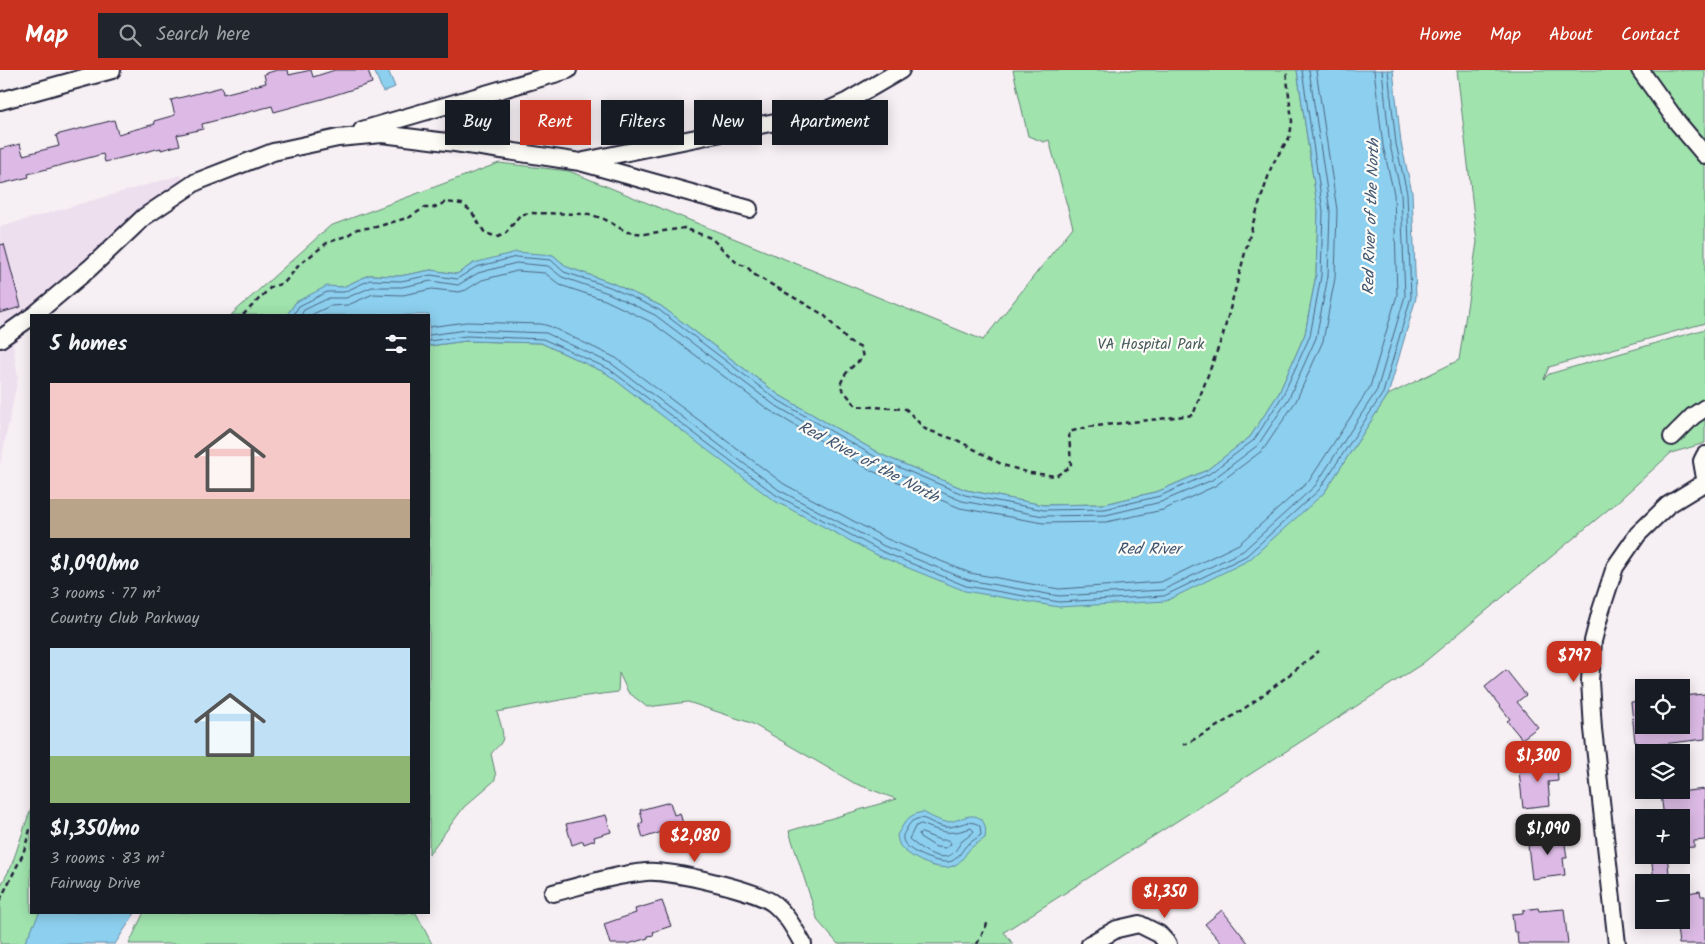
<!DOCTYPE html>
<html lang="en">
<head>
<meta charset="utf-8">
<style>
  :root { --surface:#171b24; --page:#20242c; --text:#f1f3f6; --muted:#9ea1a6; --accent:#c8321e }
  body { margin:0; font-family:Kalam,sans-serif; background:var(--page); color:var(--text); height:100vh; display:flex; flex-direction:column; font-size:19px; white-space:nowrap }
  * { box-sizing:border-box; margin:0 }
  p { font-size:16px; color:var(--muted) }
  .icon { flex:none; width:28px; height:28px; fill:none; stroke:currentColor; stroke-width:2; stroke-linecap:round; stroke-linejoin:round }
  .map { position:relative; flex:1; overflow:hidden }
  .side { position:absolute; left:30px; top:244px; width:400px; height:600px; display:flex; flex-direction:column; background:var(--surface); border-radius:0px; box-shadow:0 2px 12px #0003 }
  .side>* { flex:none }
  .guide { position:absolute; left:445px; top:30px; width:475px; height:45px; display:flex; gap:10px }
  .tools { position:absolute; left:1635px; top:609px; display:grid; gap:10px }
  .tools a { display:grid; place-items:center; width:55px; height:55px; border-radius:0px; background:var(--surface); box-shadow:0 2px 12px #0003; font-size:25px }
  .price { position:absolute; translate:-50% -42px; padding:0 11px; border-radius:10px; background:var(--accent); color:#fff; font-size:16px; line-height:32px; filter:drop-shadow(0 1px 2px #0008) }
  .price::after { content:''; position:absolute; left:50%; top:30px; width:15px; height:11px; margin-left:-8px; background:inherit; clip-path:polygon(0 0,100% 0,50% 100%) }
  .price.on { background:#222; color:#fff }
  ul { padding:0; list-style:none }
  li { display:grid; align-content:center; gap:10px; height:265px; padding:0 20px }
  li span { display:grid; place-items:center; height:155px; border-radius:0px; color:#555 }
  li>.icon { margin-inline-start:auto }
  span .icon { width:90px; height:90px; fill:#fffc; stroke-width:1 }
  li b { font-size:21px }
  h2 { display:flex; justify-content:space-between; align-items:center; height:60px; padding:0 20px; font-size:21px }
  .pill { padding:0 18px; border-radius:0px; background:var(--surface); box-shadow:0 2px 12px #0003; font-size:18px; line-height:45px }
  .pill.on { background:var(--accent); color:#fff }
  header { display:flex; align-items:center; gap:30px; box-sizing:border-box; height:70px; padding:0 25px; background:var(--accent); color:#fff }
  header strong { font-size:24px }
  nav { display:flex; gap:28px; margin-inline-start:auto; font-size:18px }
  .search { width:350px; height:45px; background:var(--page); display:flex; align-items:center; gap:12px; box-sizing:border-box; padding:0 18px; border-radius:0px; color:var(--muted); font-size:19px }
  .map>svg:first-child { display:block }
</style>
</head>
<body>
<header>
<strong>Map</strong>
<div class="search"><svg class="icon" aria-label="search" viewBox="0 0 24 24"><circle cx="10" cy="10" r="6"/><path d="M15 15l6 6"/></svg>Search here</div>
<nav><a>Home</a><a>Map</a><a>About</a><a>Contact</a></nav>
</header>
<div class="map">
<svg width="1705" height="874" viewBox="0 0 1705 874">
  <rect width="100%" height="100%" fill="#f6eff3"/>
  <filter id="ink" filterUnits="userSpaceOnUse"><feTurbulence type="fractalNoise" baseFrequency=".02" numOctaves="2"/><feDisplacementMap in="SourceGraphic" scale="10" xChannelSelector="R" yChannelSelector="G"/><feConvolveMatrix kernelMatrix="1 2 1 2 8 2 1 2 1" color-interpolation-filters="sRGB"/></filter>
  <g filter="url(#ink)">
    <path fill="#eedfef" d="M 181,105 L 185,126 L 47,245 L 31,245 L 31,259 L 13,274 L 18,308 L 0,395 L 0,157 Z"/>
    <g fill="#a0e3ad" stroke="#618274">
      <path d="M 1013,0 L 1297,0 L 1318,141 L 1316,205 L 1305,264 L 1279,323 L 1250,367 L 1207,400 L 1159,421 L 1105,434 L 1043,435 L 966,420 L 882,385 L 779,325 L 661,236 L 612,213 L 567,197 L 553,185 L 474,193 L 457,204 L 431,200 L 400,206 L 369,205 L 343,217 L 327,217 L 296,232 L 287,245 L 231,245 L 330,156 L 499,93 L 569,101 L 983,270 L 1073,157 L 1049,70 L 1044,72 L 1028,66 Z"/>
      <path d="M 1457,0 L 1705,0 L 1705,253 L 1549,297 L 1544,309 L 1549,304 L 1705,259 L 1705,373 L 1671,383 L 1616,433 L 1422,594 L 1004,862 L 1013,874 L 838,874 L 818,851 L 789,761 L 896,729 L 854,713 L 751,653 L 688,632 L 647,637 L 628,622 L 619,603 L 618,622 L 571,628 L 497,642 C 499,649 505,664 502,671 C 500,676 494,679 491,684 L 496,706 L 494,711 L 464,737 L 429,784 L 429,276 L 466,271 L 541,273 L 606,303 L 693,368 L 879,486 L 1324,423 L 1388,325 L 1459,290 L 1477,172 Z"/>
      <path d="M 31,738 L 31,842 L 40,843 L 24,874 L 0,874 L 0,817 L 11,797 Z"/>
      <path d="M 144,842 L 416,843 L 432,874 L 129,874 Z"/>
    </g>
    <g fill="#8ccfee" stroke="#628aa6">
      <path d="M 374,0 L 388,0 L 395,17 L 383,22 Z"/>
      <path d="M 1297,0 L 1393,0 L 1401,73 L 1412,122 L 1416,228 L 1388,325 L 1324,423 L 1249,490 L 1166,531 L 1059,537 L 965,521 L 879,486 L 773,430 L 606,303 L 541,273 L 466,271 L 429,276 L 429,245 L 287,245 L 296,232 L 327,216 L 343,217 L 369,205 L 400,206 L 431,200 L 457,204 L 474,193 L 516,182 L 553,185 L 567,197 L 612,213 L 661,236 L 779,325 L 882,385 L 966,420 L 1044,435 L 1105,434 L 1159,421 L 1207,400 L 1250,367 L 1279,323 L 1305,264 L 1316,205 L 1318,141 Z"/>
      <path d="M 923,742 C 930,746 939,751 946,752 C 955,752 962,747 970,746 C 984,745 987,757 985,768 C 981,771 976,774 972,777 C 965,783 962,793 953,796 C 939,802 913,789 903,779 C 898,775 898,770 897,765 C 905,752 907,745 923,742 Z"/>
      <path d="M 40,842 L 135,842 L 135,843 L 115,874 L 24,874 Z"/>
    </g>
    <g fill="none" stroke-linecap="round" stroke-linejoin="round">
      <g stroke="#4c6783" stroke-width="1">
        <path d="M 293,245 L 299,236 L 327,222 L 344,222 L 370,210 L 401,211 L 431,205 L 457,209 L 476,197 L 516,187 L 551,190 L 564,202 L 610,217 L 659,240 L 776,329 L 879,389 L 965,425 L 1044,440 L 1105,439 L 1160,426 L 1209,404 L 1254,370 L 1283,325 L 1310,266 L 1321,206 L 1323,141 L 1302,0"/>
        <path d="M 301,245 L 304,240 L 329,228 L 346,228 L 372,217 L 402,217 L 431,211 L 458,215 L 478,203 L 516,193 L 548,196 L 562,207 L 608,223 L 655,245 L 773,334 L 876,394 L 962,431 L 1043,446 L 1106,445 L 1161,432 L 1212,410 L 1258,375 L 1289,328 L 1316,268 L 1328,206 L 1330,141 L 1309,0"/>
        <path d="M 311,245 L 330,236 L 348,235 L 373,224 L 403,225 L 432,219 L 459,222 L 466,220 L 482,210 L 517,201 L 545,203 L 560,215 L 605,230 L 651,252 L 769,340 L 872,401 L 960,438 L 1043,453 L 1106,452 L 1163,440 L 1215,416 L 1263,380 L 1296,331 L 1323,271 L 1335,208 L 1337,140 L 1316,0"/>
        <path d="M 429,257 L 466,252 L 541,254 L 549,256 L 616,288 L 784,414 L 887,469 L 970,503 L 1059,519 L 1161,512 L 1239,474 L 1309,411 L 1370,317 L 1397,225 L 1394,124 L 1383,76 L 1374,0"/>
        <path d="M 429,265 L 466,260 L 546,263 L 612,294 L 779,420 L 884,476 L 968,510 L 1059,526 L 1163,520 L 1243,481 L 1315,416 L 1377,320 L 1405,226 L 1401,123 L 1390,75 L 1382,0"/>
        <path d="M 429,271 L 466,266 L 543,269 L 609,299 L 776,425 L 881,481 L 966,516 L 1059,532 L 1164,526 L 1246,486 L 1319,420 L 1383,323 L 1411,227 L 1407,123 L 1396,74 L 1388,0"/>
        <path d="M 922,748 C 929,750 937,756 945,757 C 958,758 969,747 980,756 L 981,765 C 977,768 972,771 968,774 C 962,779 960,787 952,791 C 941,796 904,781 903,769 C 902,765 905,762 907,758 C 911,751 914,749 922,748 Z"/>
        <path d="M 921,754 C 943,762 947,766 971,758 L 974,761 C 971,765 966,768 962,771 C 958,776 955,784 948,786 C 936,790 918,777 909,769 L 915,757 Z"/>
        <path d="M 922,763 L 940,770 L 949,770 L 951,774 L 946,778 L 936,777 L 920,767 L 919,764 Z"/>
      </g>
    </g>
    <g fill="#dcbae5" stroke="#22223b">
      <path d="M 277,0 L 288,0 L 289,5 L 311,0 L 313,7 L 335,0 L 368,0 L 372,13 L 322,29 L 274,42 L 272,36 L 202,54 L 203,59 L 177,65 L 180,75 L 161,80 L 161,78 L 105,92 L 103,84 L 28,104 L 29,107 L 0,114 L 0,79 L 20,74 L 23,85 L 59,76 L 56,65 L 114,50 L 118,64 L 155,54 L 154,51 L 175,45 L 171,30 L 222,17 L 223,24 L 266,13 L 264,4 Z"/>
      <path d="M 4,174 L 21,237 L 0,243 L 0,175 Z"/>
      <path d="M 1506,600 L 1526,625 L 1517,632 L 1538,657 L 1522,669 L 1507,651 L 1510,649 L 1485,617 Z"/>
      <path d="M 1705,624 L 1705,669 L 1638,677 L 1637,672 L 1635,672 L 1631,632 L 1644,631 L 1644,655 L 1681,655 L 1681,626 Z"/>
      <path d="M 1553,688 L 1554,695 L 1557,695 L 1558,711 L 1548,712 L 1550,735 L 1523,738 L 1519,701 L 1537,699 L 1536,690 Z"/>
      <path d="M 1705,719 L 1705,770 L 1694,771 L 1694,777 L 1681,778 L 1681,748 L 1664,748 L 1661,724 Z"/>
      <path d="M 670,732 L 674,745 L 680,743 L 685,761 L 667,766 L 665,761 L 643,768 L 639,754 L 643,752 L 640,740 Z"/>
      <path d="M 606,745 L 611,762 L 594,767 L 595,770 L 584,774 L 583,771 L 572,775 L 566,754 Z"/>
      <path d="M 1563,760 L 1567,788 L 1563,788 L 1565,805 L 1532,809 L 1528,775 L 1547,773 L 1546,762 Z"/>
      <path d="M 1651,785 L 1667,785 L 1670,812 L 1654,812 Z"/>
      <path d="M 1700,821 L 1701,826 L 1705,826 L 1705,874 L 1679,874 L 1676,850 L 1681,850 L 1681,824 Z"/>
      <path d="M 662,831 L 671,856 L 653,862 L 654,865 L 648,866 L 648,868 L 628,874 L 610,874 L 604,854 L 636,843 L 635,839 Z"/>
      <path d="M 1538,838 L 1539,841 L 1564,839 L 1568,874 L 1518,874 L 1517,862 L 1514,862 L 1512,844 L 1523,843 L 1523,840 Z"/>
      <path d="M 1222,840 L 1249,874 L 1222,874 L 1205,854 Z"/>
    </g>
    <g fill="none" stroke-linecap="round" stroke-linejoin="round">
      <defs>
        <g id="minor">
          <path d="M 1640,0 L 1678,53 L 1705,85"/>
          <path d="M 0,31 L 112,0"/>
          <path d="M 362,60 L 568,0"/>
          <path d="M 584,91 L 824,42 L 848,31 L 901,0"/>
          <path d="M 34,245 L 90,198 L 144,147 L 196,112 L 273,82 L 338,68 L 382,64 L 455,73 L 580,92 L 749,139"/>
          <path d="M 0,269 L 31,247"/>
          <path d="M 1672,367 L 1693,346 L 1705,338"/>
          <path d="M 1705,385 L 1702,391 L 1705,408"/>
          <path d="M 553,823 C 584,815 614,805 646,802 C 669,800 757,820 774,834 C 787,845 795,860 803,874"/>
          <path d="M 1090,874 L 1117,859 L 1139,854 L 1159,864 L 1168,874"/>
          <path d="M 1617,874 L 1593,659 L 1590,611 L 1593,571 L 1601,540 L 1615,497 L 1638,464 L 1668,435 L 1699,416 L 1705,414"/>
        </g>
      </defs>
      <use href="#minor" stroke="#22223b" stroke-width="20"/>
      <g stroke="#22223b" stroke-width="2.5" stroke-dasharray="5 4" stroke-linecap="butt">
        <path d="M 243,245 L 271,217 L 284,213 L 300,194 L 327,173 L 348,165 L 357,159 L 376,157 L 410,147 L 424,138 L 433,138 L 446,132 L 462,134 L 471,141 L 485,163 L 498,167 L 506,163 L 520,145 L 529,143 L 589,144 L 604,149 L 627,162 L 645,164 L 684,158 L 711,168 L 738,194 L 746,196 L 755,205 L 824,245 L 849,272 L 861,278 L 863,288 C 851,297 844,303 840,316 L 856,336 L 906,339 L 925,359 L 959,371 L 1003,395 L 1030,403 L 1056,406 L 1071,396 L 1069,362 L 1088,357 L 1193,345 L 1223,265 L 1253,153 L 1272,95 L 1290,66 L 1292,51 L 1286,0"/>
        <path d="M 1183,675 C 1234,650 1275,616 1319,581"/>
        <path d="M 0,830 L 23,784 L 31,756"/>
        <path d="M 977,874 L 989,850"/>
      </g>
      <use href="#minor" stroke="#fdfcf7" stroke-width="16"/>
    </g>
  </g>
  <g text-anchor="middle" stroke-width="4.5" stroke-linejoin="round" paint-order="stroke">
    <g font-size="15" fill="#485c5d" stroke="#fdfcf7">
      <text x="1151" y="279">VA Hospital Park</text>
    </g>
    <g font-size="16" font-style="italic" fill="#425671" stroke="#fdfcf7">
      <text transform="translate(1370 147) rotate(-88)" y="6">Red River of the North</text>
      <text transform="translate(869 391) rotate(28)" y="6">Red River of the North</text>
      <text x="1149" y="484">Red River</text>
    </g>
  </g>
</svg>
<div class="tools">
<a><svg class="icon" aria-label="locate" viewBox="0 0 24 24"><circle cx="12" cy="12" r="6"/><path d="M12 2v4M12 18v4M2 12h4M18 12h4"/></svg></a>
<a><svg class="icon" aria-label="layers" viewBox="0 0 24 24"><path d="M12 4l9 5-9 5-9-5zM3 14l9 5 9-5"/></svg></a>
<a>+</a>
<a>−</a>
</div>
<b class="price" style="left:1574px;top:613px">$797</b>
<b class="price" style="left:1538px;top:713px">$1,300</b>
<b class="price on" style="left:1548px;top:786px">$1,090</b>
<b class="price" style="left:695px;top:793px">$2,080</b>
<b class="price" style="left:1165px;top:849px">$1,350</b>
<div class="guide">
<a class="pill">Buy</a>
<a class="pill on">Rent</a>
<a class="pill">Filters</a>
<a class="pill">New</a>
<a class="pill">Apartment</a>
</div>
<section class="side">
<h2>5 homes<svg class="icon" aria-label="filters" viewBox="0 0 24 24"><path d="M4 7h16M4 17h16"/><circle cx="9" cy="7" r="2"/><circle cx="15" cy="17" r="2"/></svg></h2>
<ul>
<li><span style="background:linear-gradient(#f6c9c9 75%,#b9a48a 0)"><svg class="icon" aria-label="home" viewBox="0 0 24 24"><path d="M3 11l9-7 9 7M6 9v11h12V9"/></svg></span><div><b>$1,090/mo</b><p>3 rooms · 77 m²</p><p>Country Club Parkway</p></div></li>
<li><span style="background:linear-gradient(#bfe0f5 70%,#8fb573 0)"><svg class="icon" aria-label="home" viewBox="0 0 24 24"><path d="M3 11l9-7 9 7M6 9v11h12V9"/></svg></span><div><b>$1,350/mo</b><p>3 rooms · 83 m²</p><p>Fairway Drive</p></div></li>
</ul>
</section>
</div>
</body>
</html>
